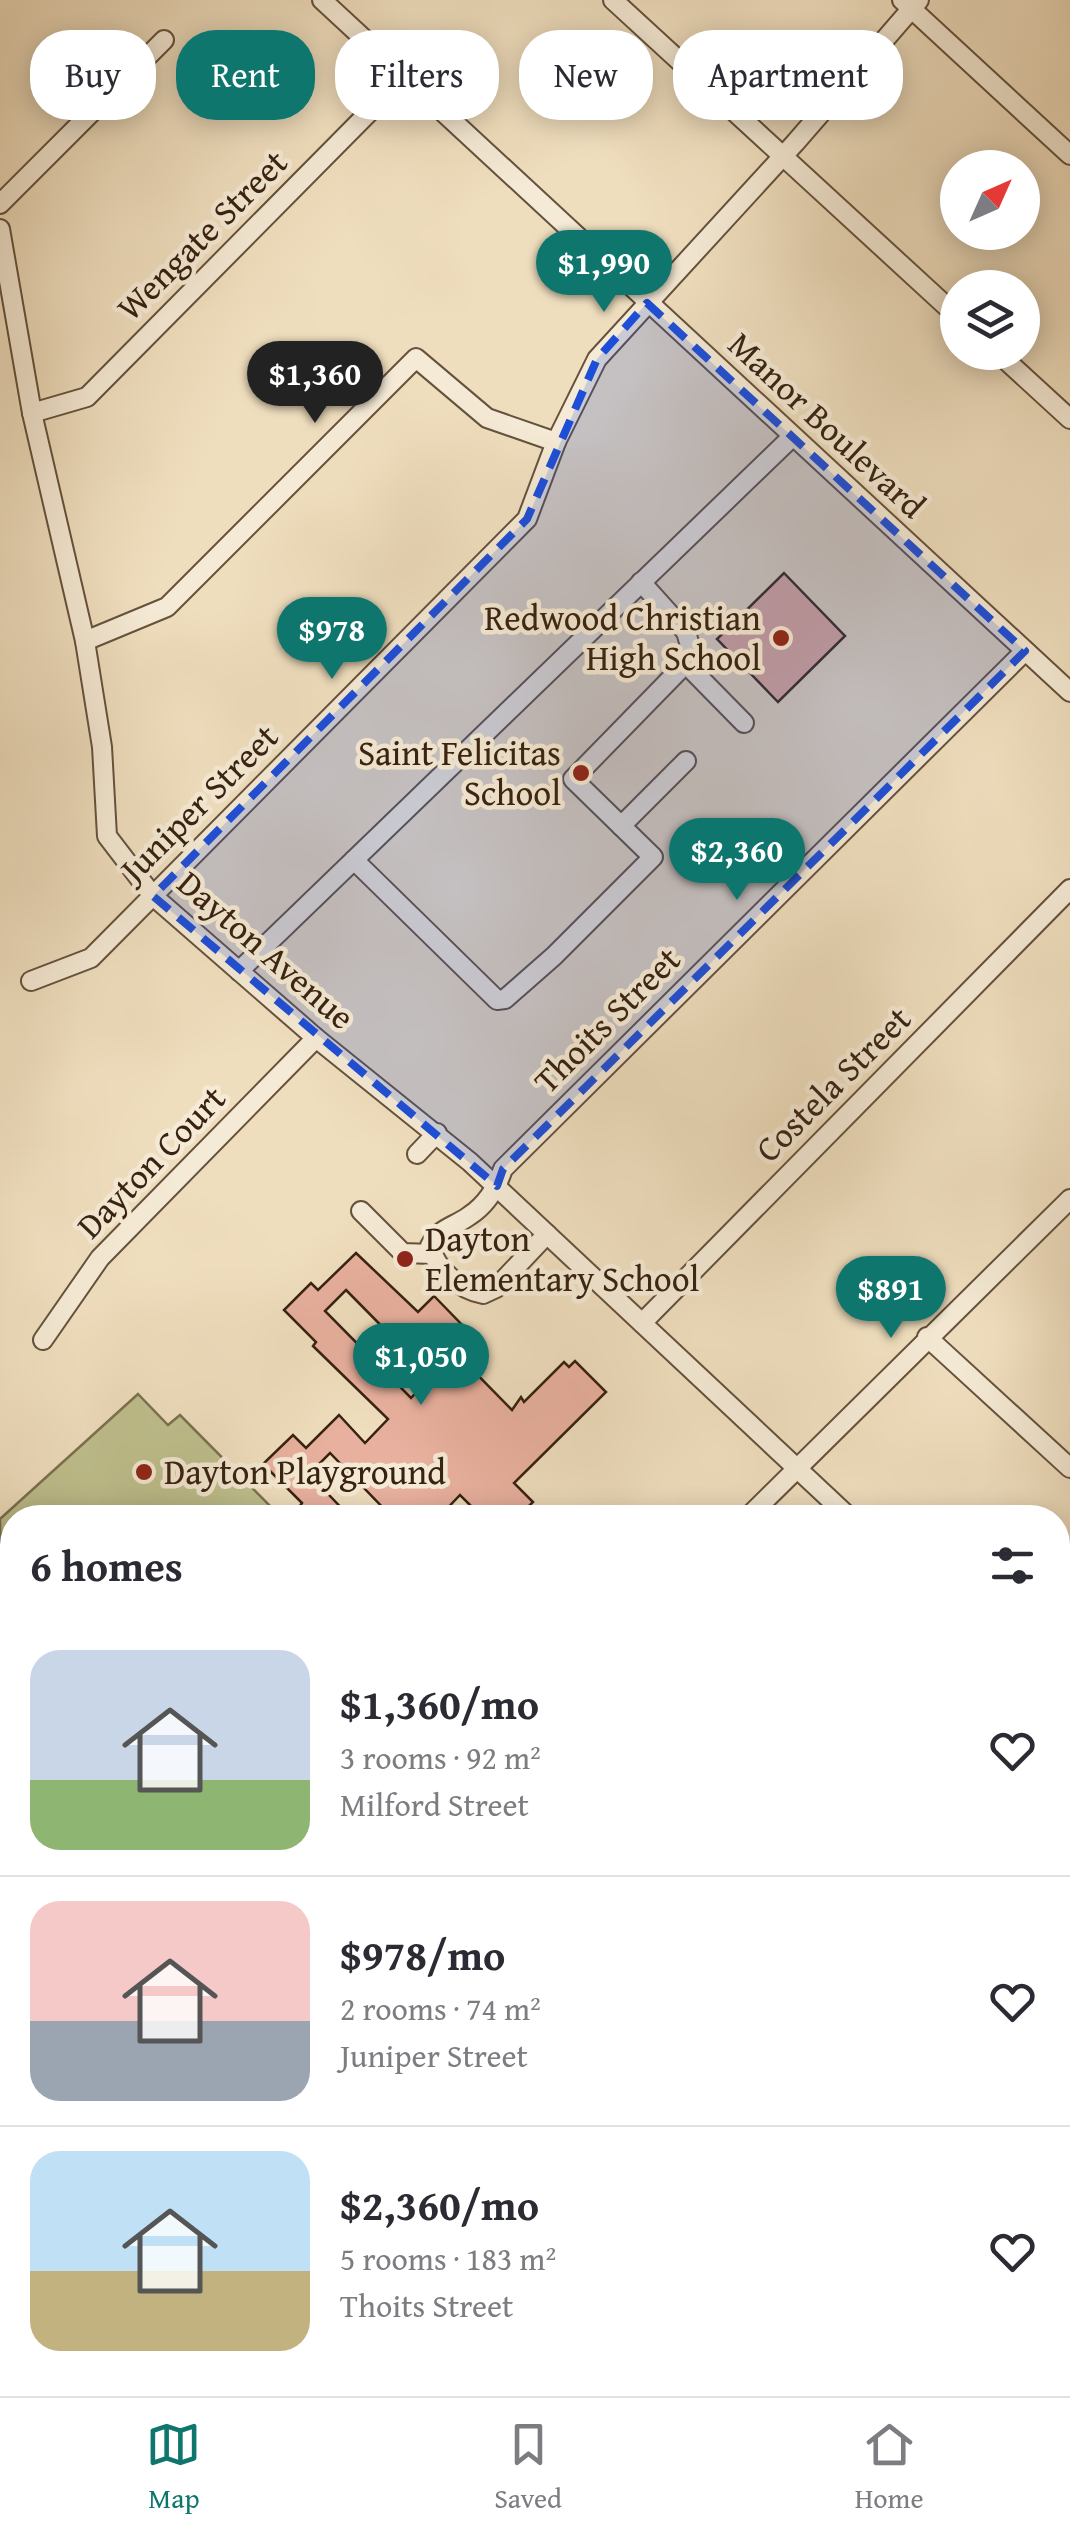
<!DOCTYPE html>
<html lang="en">
<head>
<meta charset="utf-8">
<style>
  :root { --surface:#fff; --page:#f2f2f3; --text:#2b2b33; --muted:#7c7c81; --line:#e1e1e2; --accent:#0f766e }
  body { margin:0; font-family:"Gentium Book Plus",serif; background:var(--page); color:var(--text); height:100vh; display:flex; flex-direction:column; font-size:38px; white-space:nowrap }
  * { box-sizing:border-box; margin:0 }
  p { font-size:32px; color:var(--muted) }
  .icon { flex:none; width:55px; height:55px; fill:none; stroke:currentColor; stroke-width:2; stroke-linecap:round; stroke-linejoin:round }
  .map { position:relative; flex:1; overflow:hidden }
  .side { position:absolute; left:0px; top:1505px; width:1070px; height:892px; display:flex; flex-direction:column; background:var(--surface); border-radius:40px 40px 0 0; box-shadow:0 5px 25px #0003 }
  .side>* { flex:none }
  .hud { position:absolute; left:30px; top:30px; width:1010px; height:90px; display:flex; gap:20px }
  .needle { width:65px; rotate:45deg }
  .buttons { position:absolute; left:940px; top:150px; display:grid; gap:20px }
  .buttons a { display:grid; place-items:center; width:100px; height:100px; border-radius:50%; background:var(--surface); box-shadow:0 5px 25px #0003; font-size:50px }
  .price { position:absolute; translate:-50% -85px; padding:0 22px; border-radius:35px; background:var(--accent); color:#fff; font-size:32px; line-height:65px; filter:drop-shadow(0 2px 5px #0008) }
  .price::after { content:''; position:absolute; left:50%; top:60px; width:30px; height:22px; margin-left:-15px; background:inherit; clip-path:polygon(0 0,100% 0,50% 100%) }
  .price.current { background:#222; color:#fff }
  ul { padding:0; list-style:none }
  li { display:flex; align-items:center; gap:30px; height:250px; padding:0 30px }
  li+li { border-top:2px solid var(--line) }
  li span { display:grid; place-items:center; flex:none; width:280px; height:200px; border-radius:30px; color:#555 }
  li>.icon { margin-inline-start:auto }
  span .icon { width:120px; height:120px; fill:#fffc; stroke-width:1 }
  li b { font-size:42px }
  h2 { display:flex; justify-content:space-between; align-items:center; height:120px; padding:0 30px; font-size:42px }
  .chip { padding:0 35px; border-radius:40px; background:var(--surface); box-shadow:0 5px 25px #0003; font-size:35px; line-height:90px }
  .chip.current { background:var(--accent); color:#fff }
  .tab-bar { display:flex; justify-content:space-around; align-items:center; height:140px; border-top:2px solid var(--line); background:var(--surface); font-size:28px; color:var(--muted) }
  .tab-bar a { display:grid; justify-items:center; gap:5px }
  .tab-bar .current { color:var(--accent) }
  .map>svg:first-child { display:block }
</style>
</head>
<body>
<div class="map">
<svg width="1070" height="2396" viewBox="0 0 1070 2396">
  <rect width="100%" height="100%" fill="#efdebe"/>
  <filter id="stains"><feTurbulence type="fractalNoise" baseFrequency=".002" numOctaves="4"/><feColorMatrix values="0 0 0 0 .2 0 0 0 0 .09 0 0 0 0 .02 0 0 0 .5 -.17"/></filter>
  <radialGradient id="worn" r=".72"><stop offset=".6" stop-color="#630" stop-opacity="0"/><stop offset="1" stop-color="#630" stop-opacity=".3"/></radialGradient>
  <path fill="#bfc08e" stroke="#7b7150" stroke-width="2.5" d="M 138,1394 L 168,1425 L 180,1415 L 281,1517 L 12,1518 L 12,1605 L 1,1583 L 0,1519 Z"/>
  <g fill="none" stroke-linecap="round" stroke-linejoin="round">
    <g stroke="#747e76" stroke-width="5">
      <path d="M 0,1731 L 12,1756"/>
      <path d="M 355,2385 L 370,2396"/>
    </g>
  </g>
  <g fill="#e8b09e" stroke="#372211" stroke-width="2.5" fill-rule="evenodd">
    <path d="M 784,573 L 845,636 L 778,702 L 717,639 Z"/>
    <path d="M 356,1253 L 418,1312 L 434,1296 L 468,1331 L 452,1349 L 512,1410 L 521,1397 L 524,1402 L 564,1362 L 569,1367 L 575,1361 L 606,1392 L 514,1483 L 533,1502 L 517,1518 L 483,1518 L 460,1495 L 438,1518 L 393,1518 L 330,1453 L 309,1474 L 351,1518 L 311,1518 L 300,1506 L 302,1503 L 263,1464 L 293,1435 L 306,1448 L 339,1415 L 365,1443 L 388,1419 L 313,1346 L 316,1342 L 284,1310 L 311,1283 L 318,1290 ZM 346,1290 L 431,1376 L 411,1398 L 325,1311 Z"/>
  </g>
  <g fill="none" stroke-linecap="round" stroke-linejoin="round">
    <defs>
      <g id="minor">
        <path d="M 322,0 L 1070,692"/>
        <path d="M 613,0 L 958,317"/>
        <path d="M 902,0 L 1070,155"/>
        <path d="M 0,204 L 164,40"/>
        <path d="M 0,229 L 32,413 L 85,641 L 102,747 L 107,836 L 153,896 L 316,1038 L 470,1162 L 850,1518"/>
        <path d="M 997,352 L 1070,419"/>
        <path d="M 32,413 L 87,397 L 404,77"/>
        <path d="M 85,641 L 167,607 L 416,358 L 487,418 L 556,442"/>
        <path d="M 686,664 L 744,723"/>
        <path d="M 621,826 L 686,761"/>
        <path d="M 354,860 L 497,1000 L 505,999 L 554,956 L 653,857 L 573,779 L 693,656 L 686,632 L 641,582"/>
        <path d="M 239,971 L 792,437"/>
        <path d="M 31,981 L 91,958 L 527,519 L 556,442 L 597,359 L 795,143 L 919,0"/>
        <path d="M 417,1154 L 437,1133"/>
        <path d="M 361,1211 L 403,1253 L 432,1254"/>
        <path d="M 547,1234 L 496,1288 L 483,1294 C 460,1290 436,1269 430,1246 C 439,1228 454,1227 469,1216 C 486,1205 497,1187 503,1169 L 1025,651"/>
        <path d="M 642,1323 L 1070,889"/>
        <path d="M 927,1337 L 1070,1468"/>
        <path d="M 43,1340 L 100,1258 L 316,1038"/>
        <path d="M 747,1518 L 1070,1199"/>
        <path d="M 1058,1713 L 1070,1724"/>
        <path d="M 1058,1955 L 1070,1947"/>
        <path d="M 0,2192 L 12,2196"/>
        <path d="M 1058,2227 L 1070,2213"/>
        <path d="M 167,2385 L 173,2396"/>
        <path d="M 583,2385 L 597,2396"/>
        <path d="M 648,2396 L 658,2385"/>
        <path d="M 901,2396 L 911,2385"/>
      </g>
    </defs>
    <use href="#minor" stroke="#65513c" stroke-width="22"/>
    <use href="#minor" stroke="#f5ead5" stroke-width="18"/>
  </g>
  <path fill="#1d4ed8" fill-opacity="0.2" stroke="#1d4ed8" stroke-width="8" stroke-dasharray="20 12" stroke-linejoin="round" d="M 647,303 L 1025,651 L 503,1169 L 497,1186 L 153,896 L 527,519 L 597,359 Z"/>
  <g fill="#8f2418" stroke="#f5ead5" stroke-width="4">
    <circle cx="781" cy="638" r="10"/>
    <circle cx="581" cy="773" r="10"/>
    <circle cx="405" cy="1259" r="10"/>
    <circle cx="144" cy="1472" r="10"/>
  </g>
  <g text-anchor="middle" stroke-width="9" stroke-linejoin="round" paint-order="stroke">
    <g font-size="35" fill="#372211" stroke="#f5ead5">
      <text transform="translate(202 235) rotate(-45)" y="12">Wengate Street</text>
      <text transform="translate(827 425) rotate(43)" y="12">Manor Boulevard</text>
      <text transform="translate(199 803) rotate(-45)" y="12">Juniper Street</text>
      <text transform="translate(266 950) rotate(41)" y="12">Dayton Avenue</text>
      <text transform="translate(607 1020) rotate(-45)" y="12">Thoits Street</text>
      <text transform="translate(833 1084) rotate(-45)" y="12">Costela Street</text>
      <text transform="translate(151 1162) rotate(-46)" y="12">Dayton Court</text>
    </g>
    <g font-size="35" fill="#372211" stroke="#f5ead5" text-anchor="end">
      <text x="761" y="630">Redwood Christian<tspan x="761" dy="40">High School</tspan></text>
      <text x="561" y="765">Saint Felicitas<tspan x="561" dy="40">School</tspan></text>
      <text x="425" y="1251" text-anchor="start">Dayton<tspan x="425" dy="40">Elementary School</tspan></text>
      <text x="164" y="1484" text-anchor="start">Dayton Playground</text>
    </g>
  </g>
  <rect width="100%" height="100%" filter="url(#stains)"/>
  <rect width="100%" height="100%" fill="url(#worn)"/>
</svg>
<div class="buttons">
<a><svg class="needle" viewBox="-14 -14 28 28"><path d="M0-13l5 13h-10z" fill="#e53935"/><path d="M0 13l5-13h-10z" fill="#7c7c81"/></svg></a>
<a><svg class="icon" aria-label="layers" viewBox="0 0 24 24"><path d="M12 4l9 5-9 5-9-5zM3 14l9 5 9-5"/></svg></a>
</div>
<b class="price" style="left:604px;top:315px">$1,990</b>
<b class="price current" style="left:315px;top:426px">$1,360</b>
<b class="price" style="left:332px;top:682px">$978</b>
<b class="price" style="left:737px;top:903px">$2,360</b>
<b class="price" style="left:891px;top:1341px">$891</b>
<b class="price" style="left:421px;top:1408px">$1,050</b>
<div class="hud">
<a class="chip">Buy</a>
<a class="chip current">Rent</a>
<a class="chip">Filters</a>
<a class="chip">New</a>
<a class="chip">Apartment</a>
</div>
<section class="side">
<h2>6 homes<svg class="icon" aria-label="filters" viewBox="0 0 24 24"><path d="M4 7h16M4 17h16"/><circle cx="9" cy="7" r="2"/><circle cx="15" cy="17" r="2"/></svg></h2>
<ul>
<li><span style="background:linear-gradient(#c9d6e8 65%,#8fb573 0)"><svg class="icon" aria-label="home" viewBox="0 0 24 24"><path d="M3 11l9-7 9 7M6 9v11h12V9"/></svg></span><div><b>$1,360/mo</b><p>3 rooms · 92 m²</p><p>Milford Street</p></div><svg class="icon" aria-label="heart" viewBox="0 0 24 24"><path d="M12 20l-8-8c-3-5 5-10 8-4 3-6 11-1 8 4z"/></svg></li>
<li><span style="background:linear-gradient(#f6c9c9 60%,#9aa5b1 0)"><svg class="icon" aria-label="home" viewBox="0 0 24 24"><path d="M3 11l9-7 9 7M6 9v11h12V9"/></svg></span><div><b>$978/mo</b><p>2 rooms · 74 m²</p><p>Juniper Street</p></div><svg class="icon" aria-label="heart" viewBox="0 0 24 24"><path d="M12 20l-8-8c-3-5 5-10 8-4 3-6 11-1 8 4z"/></svg></li>
<li><span style="background:linear-gradient(#bfe0f5 60%,#c2b280 0)"><svg class="icon" aria-label="home" viewBox="0 0 24 24"><path d="M3 11l9-7 9 7M6 9v11h12V9"/></svg></span><div><b>$2,360/mo</b><p>5 rooms · 183 m²</p><p>Thoits Street</p></div><svg class="icon" aria-label="heart" viewBox="0 0 24 24"><path d="M12 20l-8-8c-3-5 5-10 8-4 3-6 11-1 8 4z"/></svg></li>
</ul>
</section>
</div>
<nav class="tab-bar">
<a class="current"><svg class="icon" aria-label="map" viewBox="0 0 24 24"><path d="M3 6l6-2 6 2 6-2v14l-6 2-6-2-6 2zM9 4v14M15 6v14"/></svg>Map</a>
<a><svg class="icon" aria-label="saved" viewBox="0 0 24 24"><path d="M7 4h10v16l-5-4-5 4z"/></svg>Saved</a>
<a><svg class="icon" aria-label="home" viewBox="0 0 24 24"><path d="M3 11l9-7 9 7M6 9v11h12V9"/></svg>Home</a>
</nav>
</body>
</html>
